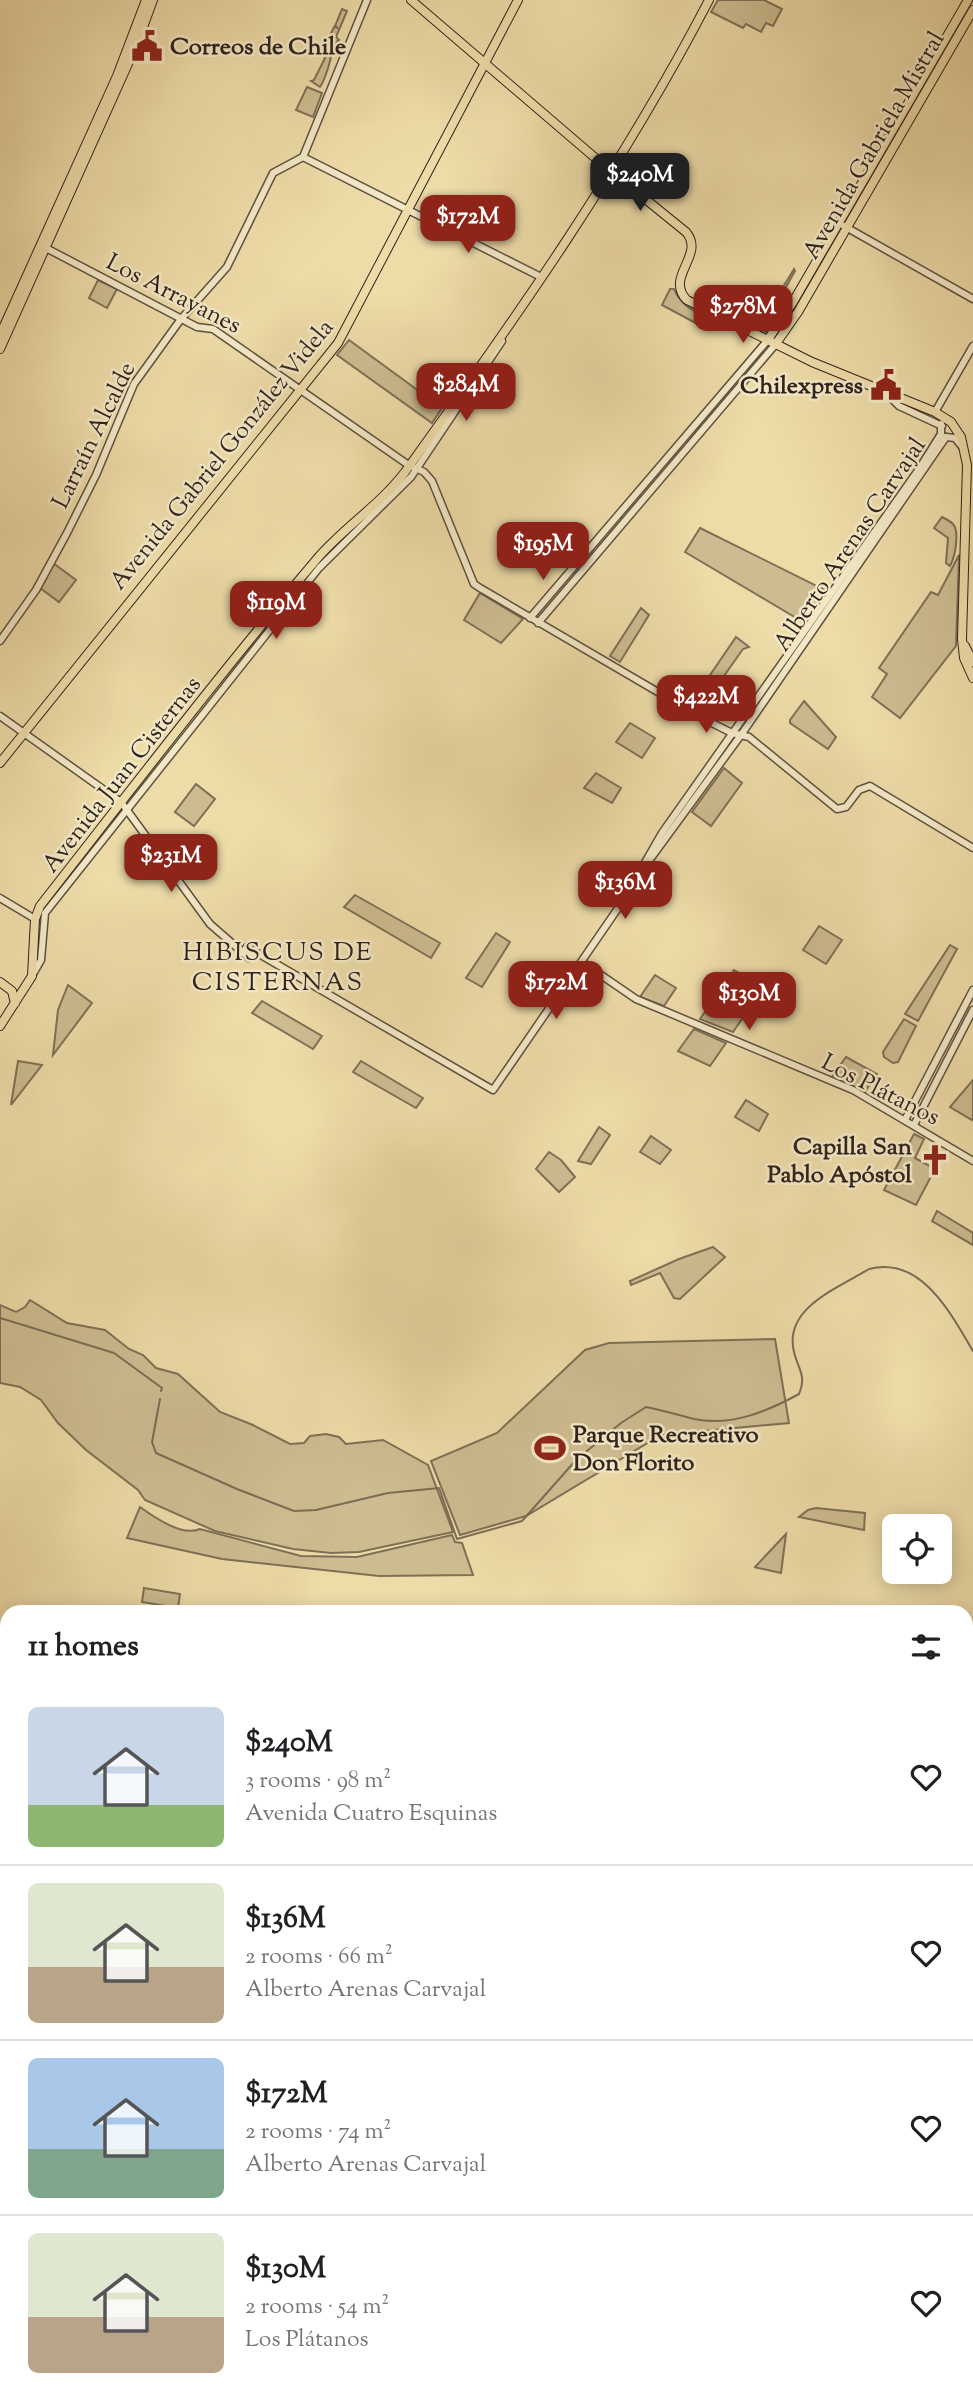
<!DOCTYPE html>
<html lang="en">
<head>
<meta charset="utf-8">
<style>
  :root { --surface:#fff; --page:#f6f6f6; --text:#202124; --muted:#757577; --line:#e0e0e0; --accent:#8f2418 }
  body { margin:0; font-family:"Sorts Mill Goudy",serif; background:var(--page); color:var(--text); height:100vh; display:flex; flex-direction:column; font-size:26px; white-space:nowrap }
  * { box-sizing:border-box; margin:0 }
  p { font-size:23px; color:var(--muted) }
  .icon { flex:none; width:38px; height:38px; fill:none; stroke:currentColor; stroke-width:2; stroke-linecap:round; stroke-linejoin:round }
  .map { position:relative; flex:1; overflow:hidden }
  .side { position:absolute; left:0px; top:1605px; width:973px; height:800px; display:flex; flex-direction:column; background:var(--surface); border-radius:21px 21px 0 0; box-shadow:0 4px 18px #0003 }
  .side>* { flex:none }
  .buttons { position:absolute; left:882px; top:1514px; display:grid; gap:14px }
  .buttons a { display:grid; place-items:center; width:70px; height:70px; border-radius:10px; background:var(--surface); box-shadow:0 4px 18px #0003; font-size:35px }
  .price { position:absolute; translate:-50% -60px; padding:0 16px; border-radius:14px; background:var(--accent); color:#fff; font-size:23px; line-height:46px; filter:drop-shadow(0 2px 4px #0008) }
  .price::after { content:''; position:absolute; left:50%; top:42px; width:21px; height:16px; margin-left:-10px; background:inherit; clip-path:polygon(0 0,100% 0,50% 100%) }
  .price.current { background:#222; color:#fff }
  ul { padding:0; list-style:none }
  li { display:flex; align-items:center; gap:21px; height:175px; padding:0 28px }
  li+li { border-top:2px solid var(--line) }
  li span { display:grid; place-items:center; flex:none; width:196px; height:140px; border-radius:10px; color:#555 }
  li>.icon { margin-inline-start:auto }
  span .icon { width:84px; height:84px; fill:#fffc; stroke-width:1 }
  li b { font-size:30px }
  h2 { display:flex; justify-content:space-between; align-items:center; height:84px; padding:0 28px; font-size:30px }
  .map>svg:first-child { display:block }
</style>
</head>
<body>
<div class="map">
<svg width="973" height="2403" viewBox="0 0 973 2403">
  <rect width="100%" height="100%" fill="#eddba8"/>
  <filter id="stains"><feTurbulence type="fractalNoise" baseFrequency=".00286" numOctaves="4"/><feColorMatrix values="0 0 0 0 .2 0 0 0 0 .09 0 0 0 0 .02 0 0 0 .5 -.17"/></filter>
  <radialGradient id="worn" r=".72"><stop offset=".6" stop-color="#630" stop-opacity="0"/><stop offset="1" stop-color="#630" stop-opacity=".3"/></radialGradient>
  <g fill="#cdbc90" stroke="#7e7056" stroke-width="2">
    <path d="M 718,0 L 764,0 L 782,9 L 773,26 L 766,23 L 761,32 L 746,24 L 743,28 L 711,12 Z"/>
    <path d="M 342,9 L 347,11 L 336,37 L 339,40 L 332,46 C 333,55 325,80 320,87 L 311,81 L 314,80 L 325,58 L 323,51 L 334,27 L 338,28 L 335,26 Z"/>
    <path d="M 307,87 L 322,93 L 313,117 L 296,110 Z"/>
    <path d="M 794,269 L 795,271 L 779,300 L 781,312 L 766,332 L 749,324 L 749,314 L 754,307 L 769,310 Z"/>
    <path d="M 98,280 L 117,289 L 107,308 L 89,298 Z"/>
    <path d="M 670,289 L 674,289 C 680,305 693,310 707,318 L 703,327 L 662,305 Z"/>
    <path d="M 349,340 L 442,408 L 432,423 L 337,355 Z"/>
    <path d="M 942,517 C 946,519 950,521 953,524 C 960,532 955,557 950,566 L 946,563 L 948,538 L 934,528 Z"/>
    <path d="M 700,528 L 827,591 L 803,622 L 685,552 Z"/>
    <path d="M 959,555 L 956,646 L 900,718 L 872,697 L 887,674 L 879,668 L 931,592 L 938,595 Z"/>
    <path d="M 53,563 L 76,580 L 59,602 L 40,588 Z"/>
    <path d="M 480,593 L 523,619 L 501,643 L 464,620 Z"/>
    <path d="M 641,608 L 649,615 L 620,662 L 610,656 Z"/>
    <path d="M 736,637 L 749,647 L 743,649 L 719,683 L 708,678 Z"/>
    <path d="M 804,701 L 836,737 L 828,749 L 790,723 L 790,720 Z"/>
    <path d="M 630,723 L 655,738 L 642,758 L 616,742 Z"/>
    <path d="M 724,768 L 742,783 L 711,826 L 692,812 Z"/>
    <path d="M 596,773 L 621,788 L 612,803 L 584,788 Z"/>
    <path d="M 196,784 L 215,799 L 194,826 L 175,812 Z"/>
    <path d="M 355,895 L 440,943 L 431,958 L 344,907 Z"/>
    <path d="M 819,926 L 842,940 L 826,964 L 803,950 Z"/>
    <path d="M 496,933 L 510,942 L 482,987 L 466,978 Z"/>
    <path d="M 950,945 L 957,949 L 918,1021 L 905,1014 Z"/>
    <path d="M 734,970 L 764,987 L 733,1032 L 700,1019 Z"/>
    <path d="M 655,975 L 676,988 L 664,1006 L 640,997 Z"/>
    <path d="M 68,985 L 92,1003 L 53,1055 L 58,1010 Z"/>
    <path d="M 262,1001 L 322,1036 L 313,1049 L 252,1013 Z"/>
    <path d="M 904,1019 L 916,1026 L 898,1062 L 893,1063 L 884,1057 L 883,1052 Z"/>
    <path d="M 694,1029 L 726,1043 L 710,1066 L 678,1051 Z"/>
    <path d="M 846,1057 L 877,1074 L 864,1093 L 831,1078 Z"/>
    <path d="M 18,1061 L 42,1065 L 11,1105 Z"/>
    <path d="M 361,1061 L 423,1098 L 416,1108 L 353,1072 Z"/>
    <path d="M 973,1080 L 973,1118 L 972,1120 L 950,1107 Z"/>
    <path d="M 746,1100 L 768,1114 L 759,1131 L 735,1117 Z"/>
    <path d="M 599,1127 L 610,1135 L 591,1164 L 578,1161 Z"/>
    <path d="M 914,1134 L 924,1139 L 915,1158 L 935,1169 L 916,1205 L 884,1190 Z"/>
    <path d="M 651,1136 L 671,1150 L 660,1164 L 640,1152 Z"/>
    <path d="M 549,1152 L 561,1160 L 575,1177 L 559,1192 L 536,1169 Z"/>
    <path d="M 937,1211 L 973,1233 L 973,1245 L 932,1221 Z"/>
    <path d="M 713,1247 L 725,1257 L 680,1299 L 674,1298 L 660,1273 L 631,1285 L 630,1281 L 679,1259 Z"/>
    <path d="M 30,1300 L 67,1323 L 105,1330 L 129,1349 L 143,1355 L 156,1368 L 178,1374 L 220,1412 L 253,1425 L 290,1444 L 304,1443 L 310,1436 L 326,1434 L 339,1437 L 346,1444 L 383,1440 L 428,1465 L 453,1532 L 359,1552 L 331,1553 L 293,1549 L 215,1531 L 145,1500 L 138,1490 L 86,1450 L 58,1423 L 41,1400 L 20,1387 L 0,1383 L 0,1305 L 16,1312 L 25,1307 Z"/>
    <path d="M 775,1339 L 789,1423 L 661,1435 L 526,1516 L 460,1535 L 431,1461 L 497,1433 L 585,1350 L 609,1343 Z"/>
    <path d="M 140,1507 C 154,1517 182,1537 200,1529 L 301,1556 L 357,1557 L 452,1535 L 455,1542 L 462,1543 L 473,1575 L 379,1576 L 222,1559 L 127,1538 Z"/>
    <path d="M 816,1508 L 865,1513 L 864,1530 L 799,1517 L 808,1510 Z"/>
    <path d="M 786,1534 L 781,1573 L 754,1567 L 755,1567 Z"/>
    <path d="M 144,1588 L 180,1594 L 178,1608 L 142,1602 Z"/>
  </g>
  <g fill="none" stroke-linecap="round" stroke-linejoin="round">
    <g stroke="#7b6c54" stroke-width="2">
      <path d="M 0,1318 L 114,1353 L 162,1388 L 161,1391"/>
      <path d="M 160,1399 L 152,1442 L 156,1453 L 237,1489 L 294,1511 L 316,1510 L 388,1493 L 439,1488 L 457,1539 L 522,1521 L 576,1460 L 621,1423 L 646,1407 C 662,1410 678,1415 694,1419 C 731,1427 768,1411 799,1394 C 807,1376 798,1369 794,1352 C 783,1308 838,1288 869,1269 C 921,1255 951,1314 973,1351"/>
    </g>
    <defs>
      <g id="minor">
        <path d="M 303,157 L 541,277"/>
        <path d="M 844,226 L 973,299"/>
        <path d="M 44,247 L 197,327 L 213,329 L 407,464 L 424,472 L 432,481 L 474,584 L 480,588 L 704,719 L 732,733 L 749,737 L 837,809 L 846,807 L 859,790 L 870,786 L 973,848"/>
        <path d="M 886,393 L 899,406 L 942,426"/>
        <path d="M 935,412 L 973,346"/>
        <path d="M 946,437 L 955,438 L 963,448"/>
        <path d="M 530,618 L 767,341"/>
        <path d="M 538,623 L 775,345"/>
        <path d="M 0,641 L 36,590 L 67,533 L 96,475 L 134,384 L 181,319 L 227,267 L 273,173 L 303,157 L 367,0"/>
        <path d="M 0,716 L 121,802 L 210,924 L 249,958 L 254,952"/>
        <path d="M 651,858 L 741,735 L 946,437"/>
        <path d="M 0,898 L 35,919"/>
        <path d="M 242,953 L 247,947 L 493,1090 L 623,901 L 662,833 L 919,469 L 941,434 L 941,424"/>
        <path d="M 582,962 L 636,999 L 853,1090 L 973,1161"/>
        <path d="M 33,974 L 41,960 L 45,913 L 319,568 L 411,477 L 502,341"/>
        <path d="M 905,1120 L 973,990"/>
        <path d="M 914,1125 L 973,1010"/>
        <path d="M 966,1688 L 973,1695"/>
        <path d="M 966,1801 L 973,1795"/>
        <path d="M 0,2335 L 7,2337"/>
        <path d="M 350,2398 L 381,2403"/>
        <path d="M 678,2398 L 679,2403"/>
        <path d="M 187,2403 L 188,2398"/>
        <path d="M 465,2403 L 466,2398"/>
        <path d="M 696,2403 L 700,2398"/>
      </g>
      <g id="major">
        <path d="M 411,0 L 607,168 L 686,232 C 706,255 664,277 687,300 L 812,362 L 935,412 L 951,422 L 961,437 L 967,465 L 962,639 L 964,658 L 973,678"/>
        <path d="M 0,335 L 117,76 L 146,0"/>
        <path d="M 767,341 L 793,302 L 968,0"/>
        <path d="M 775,345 L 798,312 L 973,10"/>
        <path d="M 0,349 L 136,46 L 153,0"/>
        <path d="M 965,646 L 973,662"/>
        <path d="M 0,763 L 338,343 L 518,0"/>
        <path d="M 0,982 L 12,991 L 15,1003"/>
        <path d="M 0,1026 L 32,976 L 35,919 L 40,906 C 131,790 221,672 316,560 C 343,528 380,505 405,472 C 514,321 623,166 709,0"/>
        <path d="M 0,1629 L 7,1630"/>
        <path d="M 0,1665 L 7,1666"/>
        <path d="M 0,2000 L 7,2001"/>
        <path d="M 0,2037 L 7,2039"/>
        <path d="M 0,2048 L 7,2050"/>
        <path d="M 966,2275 L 973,2274"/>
      </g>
    </defs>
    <use href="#minor" stroke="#5f5140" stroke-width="9"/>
    <use href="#major" stroke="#30231d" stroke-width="10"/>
    <use href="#minor" stroke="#f3e8c6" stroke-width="6"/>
    <use href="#major" stroke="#eddba8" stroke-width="8"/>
  </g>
  <defs>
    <symbol id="civic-bare" viewBox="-9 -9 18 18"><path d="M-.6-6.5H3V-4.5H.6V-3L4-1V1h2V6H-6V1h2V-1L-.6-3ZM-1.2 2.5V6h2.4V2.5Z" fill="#8f2418" stroke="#f3e8c6" stroke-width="2.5" paint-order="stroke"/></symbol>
    <symbol id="church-bare" viewBox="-9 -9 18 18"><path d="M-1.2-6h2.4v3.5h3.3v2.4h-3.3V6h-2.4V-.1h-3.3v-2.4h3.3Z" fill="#8f2418" stroke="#f3e8c6" stroke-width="2.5" paint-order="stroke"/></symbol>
    <symbol id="stadium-bare" viewBox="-9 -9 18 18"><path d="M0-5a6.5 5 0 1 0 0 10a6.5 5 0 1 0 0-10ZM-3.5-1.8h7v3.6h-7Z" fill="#8f2418" stroke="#f3e8c6" stroke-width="2.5" paint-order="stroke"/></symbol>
  </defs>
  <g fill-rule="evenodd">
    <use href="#civic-bare" x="125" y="24" width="44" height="44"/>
    <use href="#civic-bare" x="864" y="363" width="44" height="44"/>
    <use href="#church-bare" x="913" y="1138" width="44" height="44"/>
    <use href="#stadium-bare" x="528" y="1426" width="44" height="44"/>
  </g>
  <g text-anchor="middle" stroke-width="5" stroke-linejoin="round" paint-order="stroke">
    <g font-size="24" font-weight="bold" fill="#30231d" stroke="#f3e8c6" text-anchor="start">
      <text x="170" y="54">Correos de Chile</text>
      <text x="863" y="393" text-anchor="end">Chilexpress</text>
      <text x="912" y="1154" text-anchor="end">Capilla San<tspan x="912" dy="28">Pablo Apóstol</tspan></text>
      <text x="573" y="1442">Parque Recreativo<tspan x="573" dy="28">Don Florito</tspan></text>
    </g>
    <g font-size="24" fill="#30231d" stroke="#f3e8c6">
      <text transform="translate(873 145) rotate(-60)" y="8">Avenida Gabriela Mistral</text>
      <text transform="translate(174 293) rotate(27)" y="8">Los Arrayanes</text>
      <text transform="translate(93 435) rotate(-64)" y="8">Larraín Alcalde</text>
      <text transform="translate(221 454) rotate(-51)" y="8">Avenida Gabriel González Videla</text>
      <text transform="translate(849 544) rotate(-56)" y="8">Alberto Arenas Carvajal</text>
      <text transform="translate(121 774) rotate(-52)" y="8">Avenida Juan Cisternas</text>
      <text transform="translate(881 1089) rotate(27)" y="8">Los Plátanos</text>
    </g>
    <g font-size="26" letter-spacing="2" fill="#30231d" stroke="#f3e8c6">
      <text x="278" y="960">HIBISCUS DE<tspan x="278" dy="30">CISTERNAS</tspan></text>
    </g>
  </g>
  <rect width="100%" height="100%" filter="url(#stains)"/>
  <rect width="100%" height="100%" fill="url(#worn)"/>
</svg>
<div class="buttons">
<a><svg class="icon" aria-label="locate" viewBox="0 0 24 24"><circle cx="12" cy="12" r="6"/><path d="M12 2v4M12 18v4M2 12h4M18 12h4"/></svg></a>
</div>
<b class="price current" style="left:640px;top:213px">$240M</b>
<b class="price" style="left:468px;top:255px">$172M</b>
<b class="price" style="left:743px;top:345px">$278M</b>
<b class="price" style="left:466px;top:423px">$284M</b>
<b class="price" style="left:543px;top:582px">$195M</b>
<b class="price" style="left:276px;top:641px">$119M</b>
<b class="price" style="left:706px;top:735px">$422M</b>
<b class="price" style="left:171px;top:894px">$231M</b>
<b class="price" style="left:625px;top:921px">$136M</b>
<b class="price" style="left:556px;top:1021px">$172M</b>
<b class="price" style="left:749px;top:1032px">$130M</b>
<section class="side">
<h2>11 homes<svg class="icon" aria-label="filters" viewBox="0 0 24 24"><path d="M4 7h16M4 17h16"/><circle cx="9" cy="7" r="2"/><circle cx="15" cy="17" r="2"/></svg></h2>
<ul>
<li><span style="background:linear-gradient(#c9d6e8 70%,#8fb573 0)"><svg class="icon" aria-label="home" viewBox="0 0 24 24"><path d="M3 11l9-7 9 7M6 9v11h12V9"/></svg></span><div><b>$240M</b><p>3 rooms · 98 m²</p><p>Avenida Cuatro Esquinas</p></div><svg class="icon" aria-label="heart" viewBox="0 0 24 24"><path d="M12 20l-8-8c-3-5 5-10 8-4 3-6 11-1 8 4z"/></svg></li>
<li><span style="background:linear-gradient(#dfe7d0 60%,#b9a48a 0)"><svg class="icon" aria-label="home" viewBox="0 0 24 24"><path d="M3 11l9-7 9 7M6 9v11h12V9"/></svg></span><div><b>$136M</b><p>2 rooms · 66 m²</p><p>Alberto Arenas Carvajal</p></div><svg class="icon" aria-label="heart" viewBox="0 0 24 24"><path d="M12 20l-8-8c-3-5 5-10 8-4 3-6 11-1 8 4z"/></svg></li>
<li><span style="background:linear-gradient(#a9c7e8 65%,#7fa58c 0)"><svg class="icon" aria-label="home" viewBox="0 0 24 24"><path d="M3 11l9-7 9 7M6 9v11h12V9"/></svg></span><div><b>$172M</b><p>2 rooms · 74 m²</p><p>Alberto Arenas Carvajal</p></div><svg class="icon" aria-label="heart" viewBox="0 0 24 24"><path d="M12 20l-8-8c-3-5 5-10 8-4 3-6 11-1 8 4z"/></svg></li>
<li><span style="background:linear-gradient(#dfe7d0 60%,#b9a48a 0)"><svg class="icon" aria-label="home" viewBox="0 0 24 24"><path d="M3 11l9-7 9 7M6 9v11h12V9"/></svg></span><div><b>$130M</b><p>2 rooms · 54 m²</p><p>Los Plátanos</p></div><svg class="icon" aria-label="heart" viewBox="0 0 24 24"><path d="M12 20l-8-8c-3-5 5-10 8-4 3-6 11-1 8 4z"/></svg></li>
</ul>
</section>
</div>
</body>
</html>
